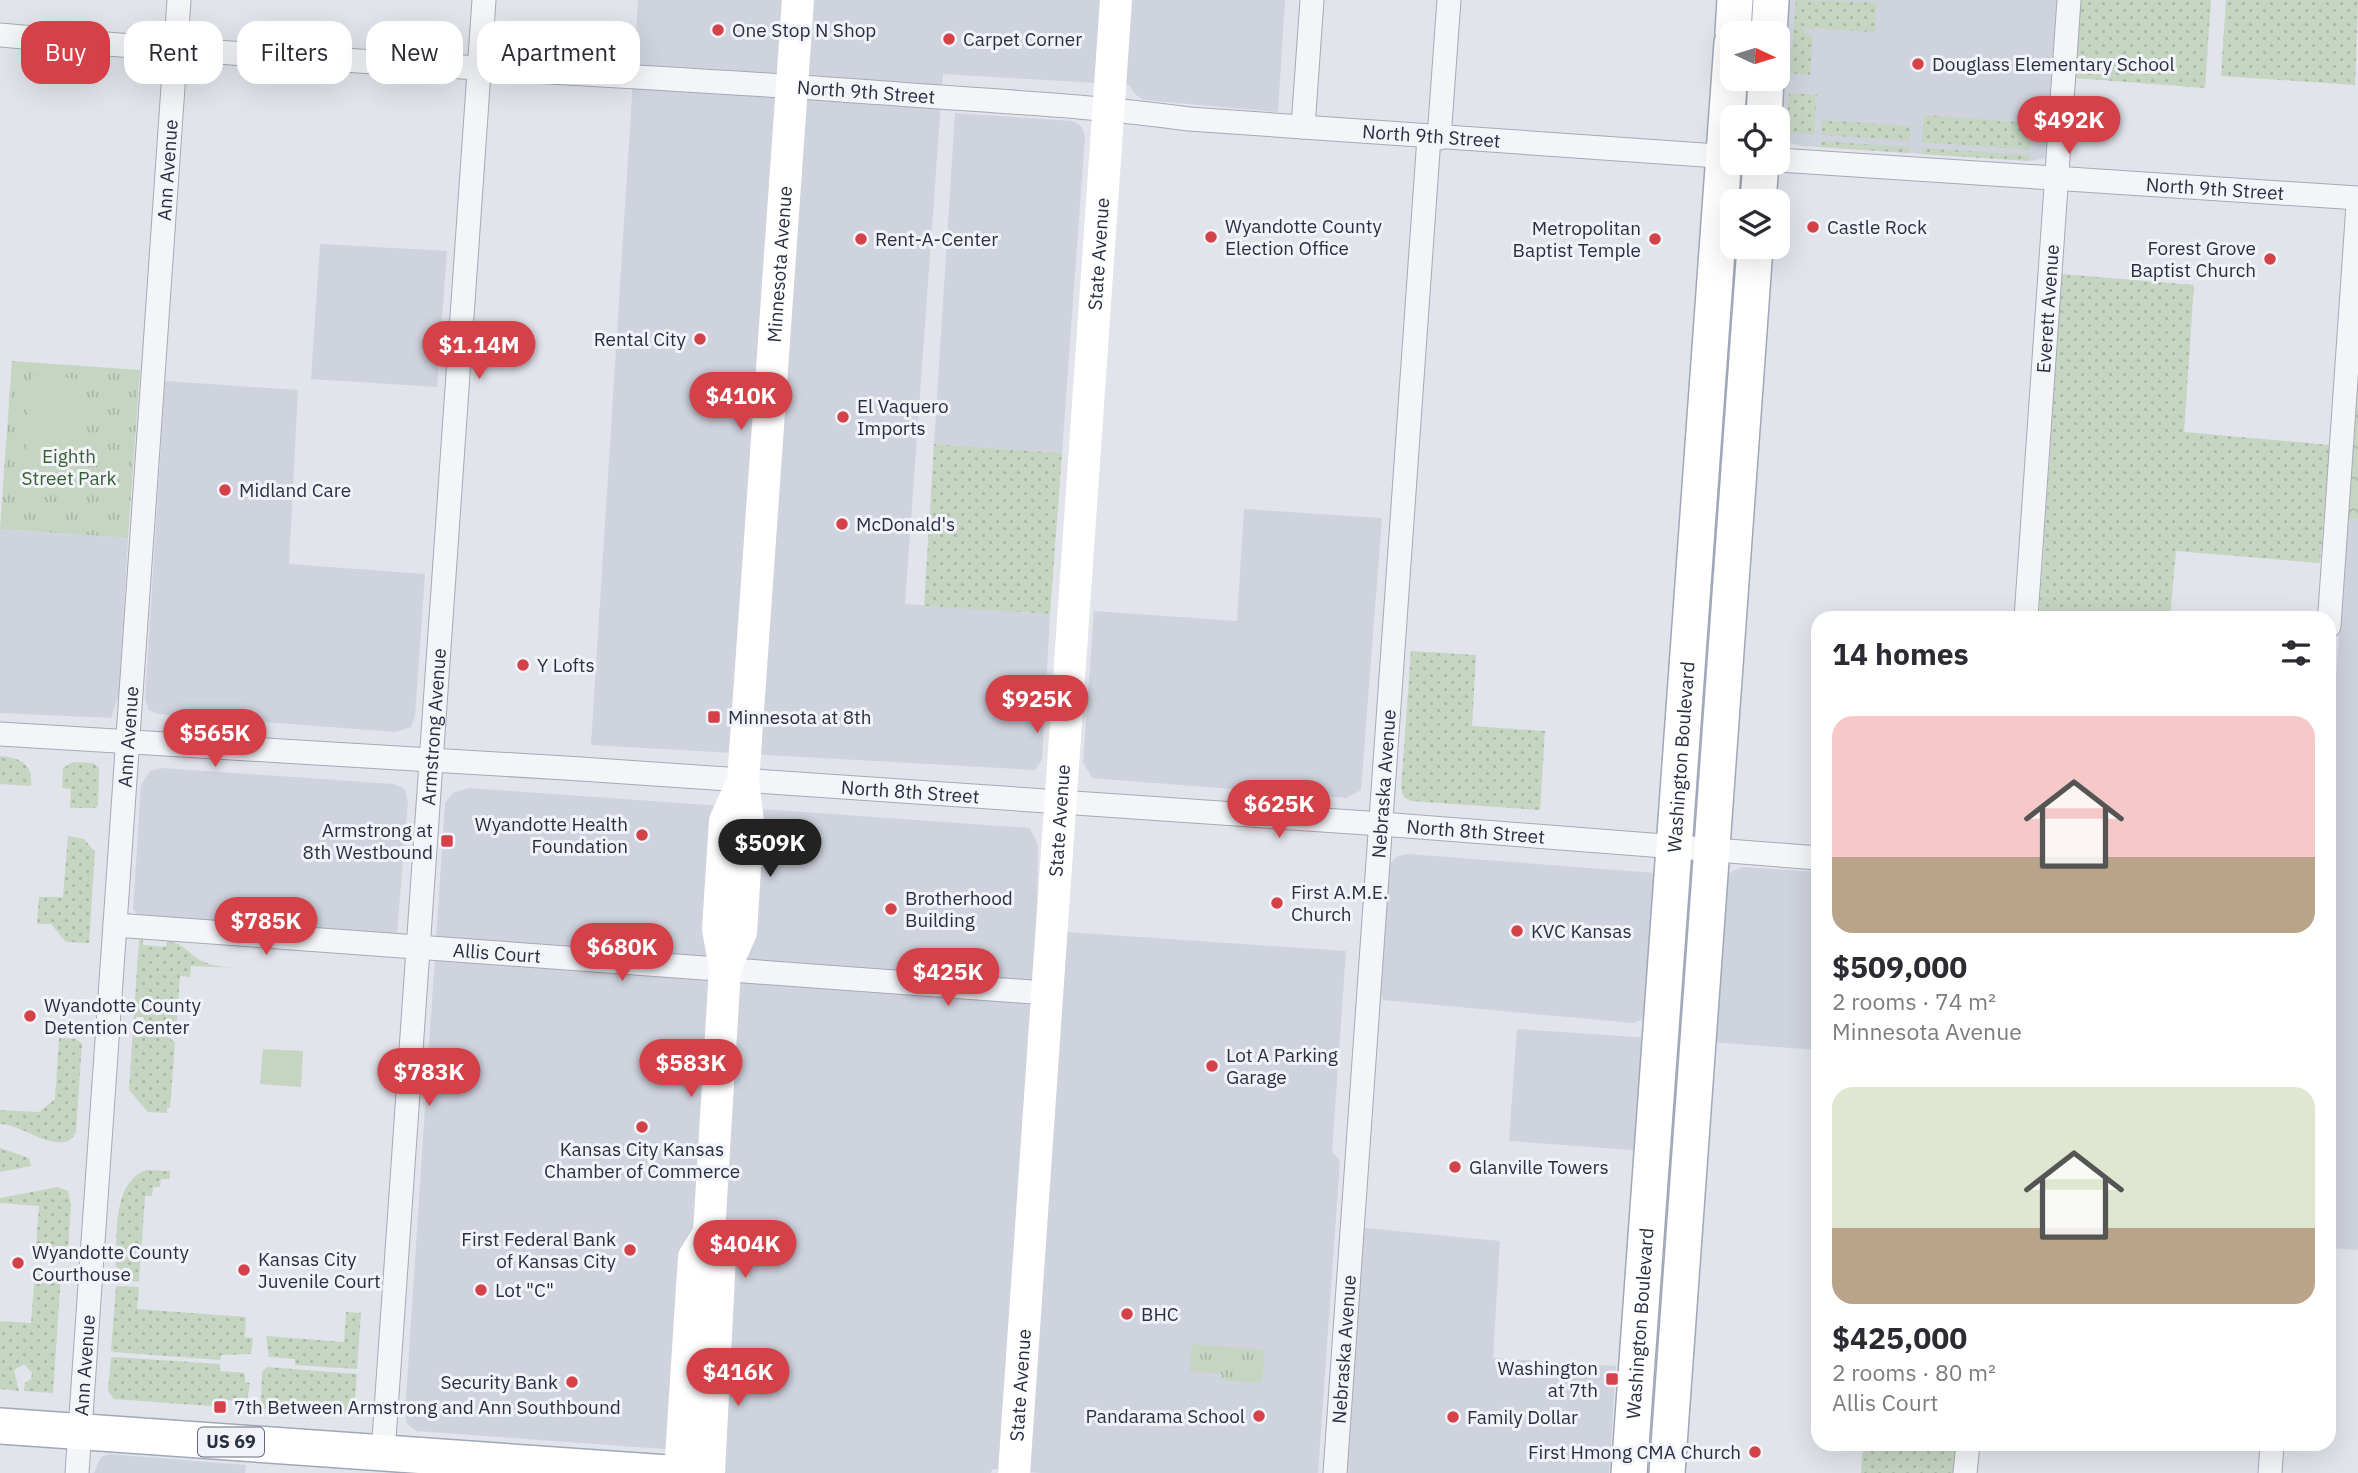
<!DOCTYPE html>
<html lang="en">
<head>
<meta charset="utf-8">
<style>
  :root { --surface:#fff; --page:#f2f2f3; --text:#2b2b33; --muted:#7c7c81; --accent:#d54148 }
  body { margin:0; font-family:"IBM Plex Sans",sans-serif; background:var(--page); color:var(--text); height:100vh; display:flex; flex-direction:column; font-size:26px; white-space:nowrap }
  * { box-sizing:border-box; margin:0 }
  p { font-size:23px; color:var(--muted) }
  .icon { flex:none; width:38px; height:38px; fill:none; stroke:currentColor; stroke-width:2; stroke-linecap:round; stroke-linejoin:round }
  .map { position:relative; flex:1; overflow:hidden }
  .panel { position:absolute; left:1811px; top:611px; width:525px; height:840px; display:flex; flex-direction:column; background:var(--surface); border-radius:21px; box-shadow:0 7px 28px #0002 }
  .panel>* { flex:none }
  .banner { position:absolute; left:21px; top:21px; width:665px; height:63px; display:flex; gap:14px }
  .needle { width:46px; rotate:94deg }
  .buttons { position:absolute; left:1720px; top:21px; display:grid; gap:14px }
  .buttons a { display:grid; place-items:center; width:70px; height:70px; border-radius:14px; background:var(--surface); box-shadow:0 7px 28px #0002; font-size:35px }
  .price { position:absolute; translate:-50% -60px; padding:0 16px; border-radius:24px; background:var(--accent); color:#fff; font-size:23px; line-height:46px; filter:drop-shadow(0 2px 4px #0008) }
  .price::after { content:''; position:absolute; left:50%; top:42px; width:21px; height:16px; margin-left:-10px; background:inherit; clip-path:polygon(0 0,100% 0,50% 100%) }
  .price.selected { background:#222; color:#fff }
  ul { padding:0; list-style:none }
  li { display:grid; align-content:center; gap:14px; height:371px; padding:0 21px }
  li span { display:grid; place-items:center; height:217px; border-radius:21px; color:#555 }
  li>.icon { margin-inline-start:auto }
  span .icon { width:126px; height:126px; fill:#fffc; stroke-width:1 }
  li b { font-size:30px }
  h2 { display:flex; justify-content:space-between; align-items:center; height:84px; padding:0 21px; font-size:30px }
  .pill { padding:0 24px; border-radius:21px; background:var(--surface); box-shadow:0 7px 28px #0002; font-size:24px; line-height:63px }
  .pill.selected { background:var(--accent); color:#fff }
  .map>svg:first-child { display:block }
</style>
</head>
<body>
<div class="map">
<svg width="2358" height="1473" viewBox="0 0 2358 1473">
  <defs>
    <pattern id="grass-dots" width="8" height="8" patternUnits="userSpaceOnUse" patternTransform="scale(1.75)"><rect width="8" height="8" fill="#c5d5c2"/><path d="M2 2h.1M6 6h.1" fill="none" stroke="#a9b7a8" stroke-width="1.8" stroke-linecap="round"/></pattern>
    <pattern id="forest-crowns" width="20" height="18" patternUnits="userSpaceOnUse" patternTransform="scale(1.75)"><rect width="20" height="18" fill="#c5d5c2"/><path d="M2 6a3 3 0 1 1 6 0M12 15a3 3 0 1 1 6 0" fill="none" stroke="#a9b7a8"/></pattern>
    <pattern id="park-tufts" width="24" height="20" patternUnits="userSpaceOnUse" patternTransform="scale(1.75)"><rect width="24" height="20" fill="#c5d5c2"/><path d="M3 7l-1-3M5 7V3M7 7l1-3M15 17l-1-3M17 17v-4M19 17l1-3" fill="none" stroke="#a9b7a8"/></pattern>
  </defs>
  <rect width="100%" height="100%" fill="#e1e4eb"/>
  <g fill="#cfd3dd">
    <path d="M 638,0 L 1285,0 L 1278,112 L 1144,100 L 1135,94 L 1129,85 L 943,74 L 905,604 L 1050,614 L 1042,760 L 1035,770 L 591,745 Z"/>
    <path d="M 1789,0 L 2057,0 L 2045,158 L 2029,161 L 1802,146 L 1784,141 L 1779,128 Z"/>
    <path d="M 955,113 L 1072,121 L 1081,126 L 1085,136 L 1062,453 L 934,444 Z"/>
    <path d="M 320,244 L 447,251 L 437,387 L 311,379 Z"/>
    <path d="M 165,381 L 298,390 L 289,564 L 425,574 L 415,716 L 411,727 L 396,732 L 158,714 L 149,710 L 145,700 Z"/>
    <path d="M 1244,509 L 1382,518 L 1361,790 L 1346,798 L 1092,778 L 1083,762 L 1094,611 L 1237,621 Z"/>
    <path d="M 2347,519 L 2358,519 L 2358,1250 L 2329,1248 L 2329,777 Z"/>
    <path d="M 0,529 L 128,538 L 119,694 L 111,718 L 0,713 Z"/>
    <path d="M 162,768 L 393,784 L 404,788 L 408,801 L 397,933 L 393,935 L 138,916 L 133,909 L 141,785 L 150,771 Z"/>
    <path d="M 469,788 L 1030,828 L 1038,845 L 1037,930 L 1346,951 L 1332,1152 L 1340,1161 L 1318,1473 L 1040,1473 L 992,1469 L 991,1473 L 718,1473 L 719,1453 L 417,1431 L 407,1424 L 405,1413 L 445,803 L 453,793 Z"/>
    <path d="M 1407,854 L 1655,873 L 1658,876 L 1645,1018 L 1633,1023 L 1383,1000 L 1380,993 L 1389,865 L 1396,857 Z"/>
    <path d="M 1743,867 L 1818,872 L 1818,1050 L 1711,1042 L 1727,874 Z"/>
    <path d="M 1517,1029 L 1650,1038 L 1643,1151 L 1509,1141 Z"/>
    <path d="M 1364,1228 L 1500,1241 L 1493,1358 L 1616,1366 L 1609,1473 L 1347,1473 Z"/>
    <path d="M 109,1454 L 246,1465 L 245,1473 L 94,1473 L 101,1457 Z"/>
  </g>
  <g fill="url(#grass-dots)">
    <path d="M 1796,0 L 1877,2 L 1875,32 L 1805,28 L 1804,34 L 1813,35 L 1810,75 L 1790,73 Z"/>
    <path d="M 2079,0 L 2211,0 L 2205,88 L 2074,78 Z"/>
    <path d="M 2226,0 L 2358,0 L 2355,85 L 2221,76 Z"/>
    <path d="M 1789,93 L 1817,95 L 1814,134 L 1786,132 Z"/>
    <path d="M 1924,115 L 2032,123 L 2030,150 L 1922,142 Z"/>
    <path d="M 1822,120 L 1911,126 L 1910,141 L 1821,135 Z"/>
    <path d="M 1821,141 L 1910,147 L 1909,153 L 1820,147 Z"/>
    <path d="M 1922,148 L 2030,155 L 2029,161 L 1921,154 Z"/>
    <path d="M 2062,274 L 2194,285 L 2184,432 L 2330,445 L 2320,563 L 2176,551 L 2170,618 L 2039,618 Z"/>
    <path d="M 934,444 L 1062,453 L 1050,614 L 924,606 Z"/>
    <path d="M 1411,651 L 1476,655 L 1472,726 L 1545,731 L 1540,810 L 1411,801 L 1404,797 L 1401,789 Z"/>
    <path d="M 0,756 C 20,758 33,763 31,786 L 0,784 Z"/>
    <path d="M 73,762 L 93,763 L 99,768 L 98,806 L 95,808 L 70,808 L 71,789 L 62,788 L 63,768 Z"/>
    <path d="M 68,836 L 84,839 L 95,852 L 89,943 L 66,942 L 51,924 L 37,924 L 39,897 L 63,897 Z"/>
    <path d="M 143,939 L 143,945 L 166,947 L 167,941 C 183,942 190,956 204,962 C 221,969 242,968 259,969 L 191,966 L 190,977 L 180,976 L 176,1031 L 143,1029 L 144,1017 L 136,1017 L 135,1035 L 163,1034 L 175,1042 L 170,1108 L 167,1108 L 167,1113 L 148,1112 L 129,1090 L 139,940 Z"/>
    <path d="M 59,1038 L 76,1039 L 82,1044 L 76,1132 C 63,1160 21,1123 0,1124 L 0,1110 L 39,1112 L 55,1099 Z"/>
    <path d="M 0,1148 L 29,1158 L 31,1166 L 0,1172 Z"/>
    <path d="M 146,1170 L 170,1171 L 170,1179 L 161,1179 L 160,1187 L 153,1187 L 152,1196 L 145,1196 L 139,1282 L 116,1279 C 118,1247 109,1183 146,1170 Z"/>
    <path d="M 58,1187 L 68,1191 L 71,1205 L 68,1250 L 36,1247 L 39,1206 L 0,1203 L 0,1198 Z"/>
    <path d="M 35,1273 L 61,1275 L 53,1393 L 24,1391 L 25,1383 L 31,1379 L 32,1373 L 24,1364 L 14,1370 L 19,1391 L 0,1389 L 0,1321 L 31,1323 Z"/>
    <path d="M 119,1286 L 139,1287 L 137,1309 L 246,1317 L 245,1337 L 253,1338 L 251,1354 L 221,1355 L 220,1360 L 114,1352 L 111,1350 L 116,1287 Z"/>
    <path d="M 346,1312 L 361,1313 L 357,1369 L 295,1365 L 295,1359 L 269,1357 L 266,1336 L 344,1342 Z"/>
    <path d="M 114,1357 L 220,1364 L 220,1371 L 245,1373 L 245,1382 L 250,1383 L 246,1408 L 238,1408 L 238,1401 L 224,1400 L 223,1407 L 114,1399 L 108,1391 L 111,1358 Z"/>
    <path d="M 267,1367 L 357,1374 L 354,1412 L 348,1416 L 261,1409 L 262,1372 Z"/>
    <path d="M 1863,1444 L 1957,1444 L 1955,1473 L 1861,1473 Z"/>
  </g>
  <path fill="url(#forest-crowns)" d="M 2357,386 L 2358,386 L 2358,519 L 2347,519 Z"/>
  <g fill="url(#park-tufts)">
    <path d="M 12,361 L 140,370 L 128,538 L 0,529 Z"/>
    <path d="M 1192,1344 L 1265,1350 L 1262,1383 L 1222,1380 L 1222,1374 L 1190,1371 Z"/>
  </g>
  <g fill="#c5d5c2">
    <path d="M 31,375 L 84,379 L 77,481 L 24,478 Z"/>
    <path d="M 263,1049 L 303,1051 L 301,1087 L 260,1084 Z"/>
  </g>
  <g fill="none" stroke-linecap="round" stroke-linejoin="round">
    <defs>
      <g id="street">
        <path id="s1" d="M 0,35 C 294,62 590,71 885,93 C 986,101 1088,105 1189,119 L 1732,157"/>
        <path d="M 1303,127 L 1312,0"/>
        <path d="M 1439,138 L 1449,0"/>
        <path id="s2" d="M 1778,160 L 2358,198"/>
        <path id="s3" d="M 2026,618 L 2069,0"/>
        <path d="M 2329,626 L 2358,205"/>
        <path id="s4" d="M 0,734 L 581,769 L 1381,824 L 1818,858"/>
        <path id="s5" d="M 115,925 L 1046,993"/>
        <path id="s6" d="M 383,1453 L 484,0"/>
        <path id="s7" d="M 77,1473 L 179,0"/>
        <path id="s8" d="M 1335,1473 L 1429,137"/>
        <path d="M 1965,1473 L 1968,1444"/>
        <path d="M 2270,1473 L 2272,1444"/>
      </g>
      <g id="primary">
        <path d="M 1733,33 L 1735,0"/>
        <path d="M 1769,33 L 1771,0"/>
        <path d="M 1764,117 L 1766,79"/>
        <path d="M 1758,201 L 1761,163"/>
        <path d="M 0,1426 L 668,1473"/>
        <path id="s11" d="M 1629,1473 L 1732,43"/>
        <path d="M 1667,1473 L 1755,247"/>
      </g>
    </defs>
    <use href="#street" stroke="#a6aab5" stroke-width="25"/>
    <use href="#primary" stroke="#a0a7b7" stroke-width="38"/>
    <use href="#street" stroke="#f4f5f9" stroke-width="23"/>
    <g stroke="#fff" stroke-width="32">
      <path id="s9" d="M 725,968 L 741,932 L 748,822 L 743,781 L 798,0"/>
      <path d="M 709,1233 L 720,1256 L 709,1473"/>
      <path d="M 680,1473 L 694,1257 L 709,1233 L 725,968 L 718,929 L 725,821 L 743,781"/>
      <path id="s10" d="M 1014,1473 L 1116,0"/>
    </g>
    <use href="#primary" stroke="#fff" stroke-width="35"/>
  </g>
  <g fill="#d54148" stroke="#f1f3f8" stroke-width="2.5">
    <circle cx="718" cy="30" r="7"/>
    <circle cx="949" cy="39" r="7"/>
    <circle cx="1918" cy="64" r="7"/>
    <circle cx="1813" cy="227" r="7"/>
    <circle cx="1211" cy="237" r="7"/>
    <circle cx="861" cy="239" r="7"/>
    <circle cx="1655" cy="239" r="7"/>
    <circle cx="2270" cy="259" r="7"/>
    <circle cx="700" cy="339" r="7"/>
    <circle cx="843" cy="417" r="7"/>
    <circle cx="225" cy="490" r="7"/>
    <circle cx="842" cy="524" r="7"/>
    <circle cx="523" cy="665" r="7"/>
    <rect x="707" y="710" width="14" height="14" rx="3.5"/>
    <circle cx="642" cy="835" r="7"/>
    <rect x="440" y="834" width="14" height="14" rx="3.5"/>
    <circle cx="1277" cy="903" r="7"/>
    <circle cx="891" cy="909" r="7"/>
    <circle cx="1517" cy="931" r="7"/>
    <circle cx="30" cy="1016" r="7"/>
    <circle cx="1212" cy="1066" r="7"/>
    <circle cx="642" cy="1127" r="7"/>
    <circle cx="1455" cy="1167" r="7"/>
    <circle cx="630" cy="1250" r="7"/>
    <circle cx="18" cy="1263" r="7"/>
    <circle cx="244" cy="1270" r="7"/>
    <circle cx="481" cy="1290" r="7"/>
    <circle cx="1127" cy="1314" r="7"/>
    <rect x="1605" y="1372" width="14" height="14" rx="3.5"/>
    <circle cx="572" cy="1382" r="7"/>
    <rect x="213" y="1400" width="14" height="14" rx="3.5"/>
    <circle cx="1259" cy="1416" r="7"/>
    <circle cx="1453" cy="1417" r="7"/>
    <circle cx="1755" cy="1452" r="7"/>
  </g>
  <g text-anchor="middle" stroke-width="6" stroke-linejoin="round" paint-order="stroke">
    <rect fill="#f1f3f8" stroke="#656a79" stroke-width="2" x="198" y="1427.5" width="66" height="29" rx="5"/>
    <g font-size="18" font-weight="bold" fill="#293043">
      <text x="231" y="1448">US 69</text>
    </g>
    <g font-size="19" fill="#293043" stroke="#f1f3f8" text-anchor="start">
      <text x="732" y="37">One Stop N Shop</text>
      <text x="963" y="46">Carpet Corner</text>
      <text x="1932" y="71">Douglass Elementary School</text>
      <text x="1225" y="233">Wyandotte County<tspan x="1225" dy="22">Election Office</tspan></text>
      <text x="1827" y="234">Castle Rock</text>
      <text x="1641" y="235" text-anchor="end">Metropolitan<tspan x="1641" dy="22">Baptist Temple</tspan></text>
      <text x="875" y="246">Rent-A-Center</text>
      <text x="2256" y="255" text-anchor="end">Forest Grove<tspan x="2256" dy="22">Baptist Church</tspan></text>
      <text x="686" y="346" text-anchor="end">Rental City</text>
      <text x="857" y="413">El Vaquero<tspan x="857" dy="22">Imports</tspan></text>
      <text x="239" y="497">Midland Care</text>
      <text x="856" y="531">McDonald's</text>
      <text x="537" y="672">Y Lofts</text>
      <text x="728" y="724">Minnesota at 8th</text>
      <text x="628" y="831" text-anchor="end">Wyandotte Health<tspan x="628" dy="22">Foundation</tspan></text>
      <text x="433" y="837" text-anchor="end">Armstrong at<tspan x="433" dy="22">8th Westbound</tspan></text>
      <text x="1291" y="899">First A.M.E.<tspan x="1291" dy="22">Church</tspan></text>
      <text x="905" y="905">Brotherhood<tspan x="905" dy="22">Building</tspan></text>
      <text x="1531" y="938">KVC Kansas</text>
      <text x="44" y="1012">Wyandotte County<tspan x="44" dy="22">Detention Center</tspan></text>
      <text x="1226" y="1062">Lot A Parking<tspan x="1226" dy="22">Garage</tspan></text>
      <text x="642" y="1156" text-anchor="middle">Kansas City Kansas<tspan x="642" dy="22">Chamber of Commerce</tspan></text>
      <text x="1469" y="1174">Glanville Towers</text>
      <text x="616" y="1246" text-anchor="end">First Federal Bank<tspan x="616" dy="22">of Kansas City</tspan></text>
      <text x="32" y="1259">Wyandotte County<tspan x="32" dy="22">Courthouse</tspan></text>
      <text x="258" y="1266">Kansas City<tspan x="258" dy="22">Juvenile Court</tspan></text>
      <text x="495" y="1297">Lot "C"</text>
      <text x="1141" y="1321">BHC</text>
      <text x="1598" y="1375" text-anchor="end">Washington<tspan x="1598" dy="22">at 7th</tspan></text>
      <text x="558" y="1389" text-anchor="end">Security Bank</text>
      <text x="234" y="1414">7th Between Armstrong and Ann Southbound</text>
      <text x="1245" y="1423" text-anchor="end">Pandarama School</text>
      <text x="1467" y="1424">Family Dollar</text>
      <text x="1741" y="1459" text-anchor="end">First Hmong CMA Church</text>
    </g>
    <g font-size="19" fill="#293043" stroke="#f1f3f8">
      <text dy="7" stroke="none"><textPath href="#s1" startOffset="868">North 9th Street</textPath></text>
      <text dy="7" stroke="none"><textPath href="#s1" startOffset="1435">North 9th Street</textPath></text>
      <text dy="7" stroke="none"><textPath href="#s7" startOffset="1306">Ann Avenue</textPath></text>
      <text dy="7" stroke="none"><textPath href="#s2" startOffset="438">North 9th Street</textPath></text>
      <text dy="7" stroke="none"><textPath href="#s10" startOffset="1222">State Avenue</textPath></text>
      <text dy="7" stroke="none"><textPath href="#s9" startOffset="709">Minnesota Avenue</textPath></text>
      <text dy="7" stroke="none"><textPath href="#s3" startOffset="310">Everett Avenue</textPath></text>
      <text dy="7" stroke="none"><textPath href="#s6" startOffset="728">Armstrong Avenue</textPath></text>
      <text dy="7" stroke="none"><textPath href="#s7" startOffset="738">Ann Avenue</textPath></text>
      <text dy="7" stroke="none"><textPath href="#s11" startOffset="718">Washington Boulevard</textPath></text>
      <text dy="7" stroke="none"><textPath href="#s8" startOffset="691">Nebraska Avenue</textPath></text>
      <text dy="7" stroke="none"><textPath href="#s4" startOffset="912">North 8th Street</textPath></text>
      <text dy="7" stroke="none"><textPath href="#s10" startOffset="654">State Avenue</textPath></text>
      <text dy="7" stroke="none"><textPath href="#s4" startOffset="1479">North 8th Street</textPath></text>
      <text dy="7" stroke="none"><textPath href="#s5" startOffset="383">Allis Court</textPath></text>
      <text dy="7" stroke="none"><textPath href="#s11" startOffset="150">Washington Boulevard</textPath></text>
      <text dy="7" stroke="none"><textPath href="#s8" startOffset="124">Nebraska Avenue</textPath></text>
      <text dy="7" stroke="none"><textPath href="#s7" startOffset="108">Ann Avenue</textPath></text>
      <text dy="7" stroke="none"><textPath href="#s10" startOffset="88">State Avenue</textPath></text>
    </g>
    <g font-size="19" fill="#396035" stroke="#f1f3f8">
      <text x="69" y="463">Eighth<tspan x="69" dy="22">Street Park</tspan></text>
    </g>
  </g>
</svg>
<div class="buttons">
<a><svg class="needle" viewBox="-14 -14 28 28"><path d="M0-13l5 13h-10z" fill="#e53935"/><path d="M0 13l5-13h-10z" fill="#7c7c81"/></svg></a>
<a><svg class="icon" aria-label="locate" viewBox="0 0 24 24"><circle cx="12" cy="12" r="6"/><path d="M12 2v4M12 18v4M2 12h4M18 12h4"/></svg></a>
<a><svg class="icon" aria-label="layers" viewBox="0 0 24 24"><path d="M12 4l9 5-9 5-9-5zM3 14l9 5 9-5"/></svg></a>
</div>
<b class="price" style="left:2069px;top:156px">$492K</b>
<b class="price" style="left:479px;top:381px">$1.14M</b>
<b class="price" style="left:741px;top:432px">$410K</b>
<b class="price" style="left:1037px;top:735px">$925K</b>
<b class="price" style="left:215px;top:769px">$565K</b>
<b class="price" style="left:1279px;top:840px">$625K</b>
<b class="price selected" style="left:770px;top:879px">$509K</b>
<b class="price" style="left:266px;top:957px">$785K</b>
<b class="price" style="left:622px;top:983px">$680K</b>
<b class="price" style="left:948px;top:1008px">$425K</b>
<b class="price" style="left:691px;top:1099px">$583K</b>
<b class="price" style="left:429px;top:1108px">$783K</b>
<b class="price" style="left:745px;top:1280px">$404K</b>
<b class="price" style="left:738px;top:1408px">$416K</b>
<div class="banner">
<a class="pill selected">Buy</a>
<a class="pill">Rent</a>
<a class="pill">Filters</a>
<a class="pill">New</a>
<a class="pill">Apartment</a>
</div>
<section class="panel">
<h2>14 homes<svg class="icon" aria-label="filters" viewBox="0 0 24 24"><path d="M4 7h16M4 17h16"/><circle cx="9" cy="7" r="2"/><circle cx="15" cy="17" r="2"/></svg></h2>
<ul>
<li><span style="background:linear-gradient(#f6c9c9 65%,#b9a48a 0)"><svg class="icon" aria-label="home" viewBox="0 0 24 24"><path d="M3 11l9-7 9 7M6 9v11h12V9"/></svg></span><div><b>$509,000</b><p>2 rooms · 74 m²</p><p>Minnesota Avenue</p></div></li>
<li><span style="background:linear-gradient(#dfe7d0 65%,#b9a48a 0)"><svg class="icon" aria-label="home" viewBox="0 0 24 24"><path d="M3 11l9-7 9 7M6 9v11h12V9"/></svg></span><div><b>$425,000</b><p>2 rooms · 80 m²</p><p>Allis Court</p></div></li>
</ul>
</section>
</div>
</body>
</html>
